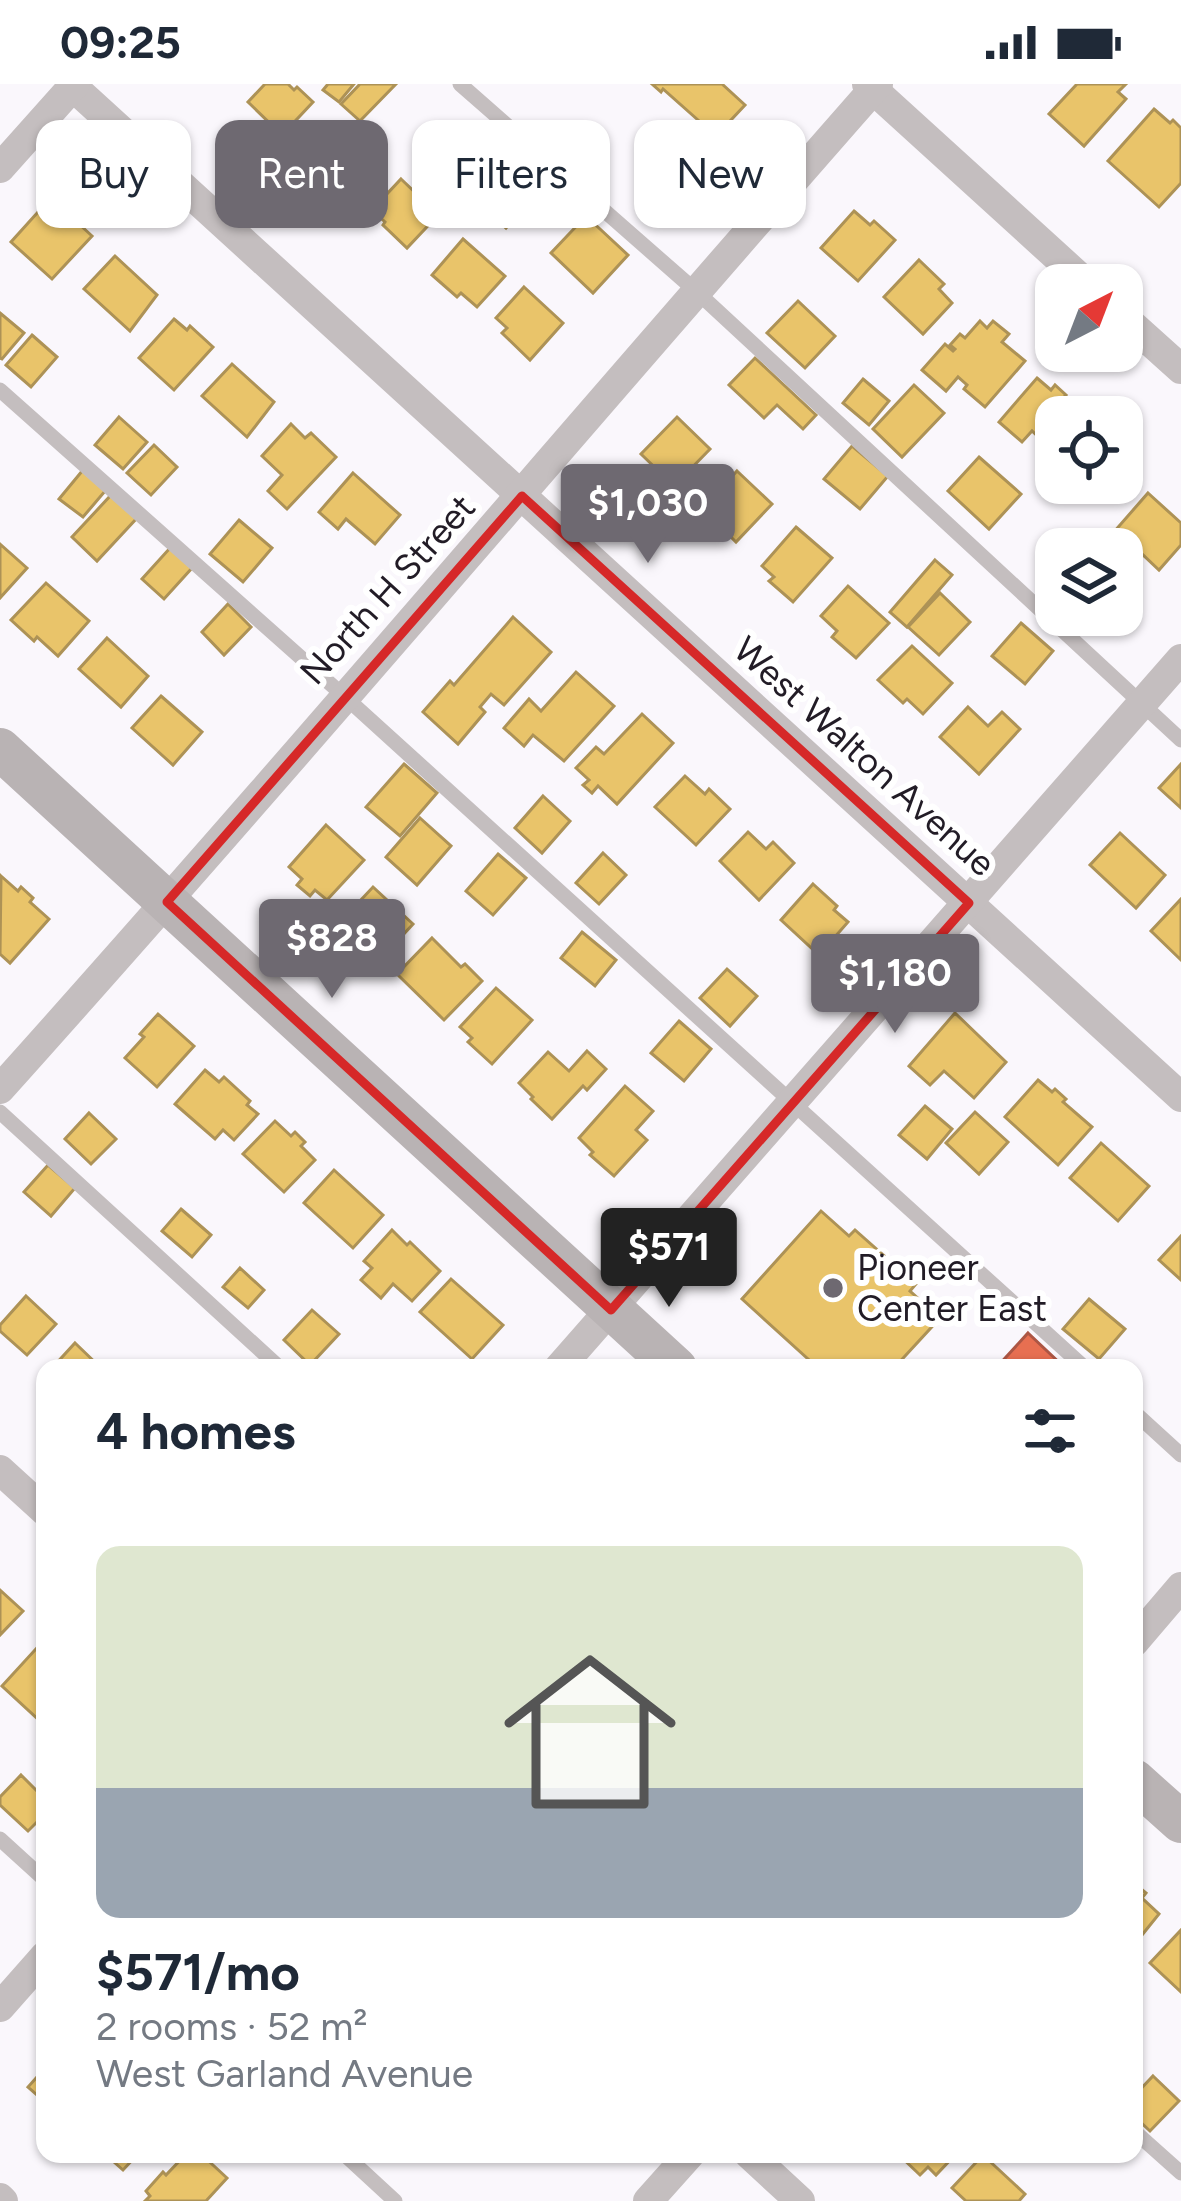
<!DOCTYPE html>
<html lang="en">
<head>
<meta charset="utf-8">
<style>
  :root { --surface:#fff; --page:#f6f6f7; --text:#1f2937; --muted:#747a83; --line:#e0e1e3; --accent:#6e6971 }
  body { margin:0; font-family:Figtree,sans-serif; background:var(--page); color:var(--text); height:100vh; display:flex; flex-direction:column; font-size:45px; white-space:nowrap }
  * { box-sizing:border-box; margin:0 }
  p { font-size:39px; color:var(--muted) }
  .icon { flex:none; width:66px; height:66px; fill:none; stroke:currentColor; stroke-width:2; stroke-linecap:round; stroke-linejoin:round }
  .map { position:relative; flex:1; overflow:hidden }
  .details { position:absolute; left:36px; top:1275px; width:1107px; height:804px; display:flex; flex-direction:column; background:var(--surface); border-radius:24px; box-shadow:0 3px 9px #0004 }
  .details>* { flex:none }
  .guide { position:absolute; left:36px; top:36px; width:1110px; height:108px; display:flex; gap:24px }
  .needle { width:78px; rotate:42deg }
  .controls { position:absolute; left:1035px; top:180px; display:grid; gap:24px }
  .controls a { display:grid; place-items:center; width:108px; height:108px; border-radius:24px; background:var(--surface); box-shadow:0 3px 9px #0004; font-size:60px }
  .price { position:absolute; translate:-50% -102px; padding:0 27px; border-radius:12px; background:var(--accent); color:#fff; font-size:39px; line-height:78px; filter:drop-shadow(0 3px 6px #0008) }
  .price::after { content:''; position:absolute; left:50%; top:72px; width:36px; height:27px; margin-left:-18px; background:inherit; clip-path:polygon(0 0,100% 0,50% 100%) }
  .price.selected { background:#222; color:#fff }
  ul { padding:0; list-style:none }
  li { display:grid; align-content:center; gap:24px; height:636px; padding:0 60px }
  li+li { border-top:3px solid var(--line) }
  li span { display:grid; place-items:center; height:372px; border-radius:24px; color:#555 }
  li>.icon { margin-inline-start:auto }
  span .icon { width:216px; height:216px; fill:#fffc; stroke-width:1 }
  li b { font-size:51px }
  h2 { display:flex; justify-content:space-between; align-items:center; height:144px; padding:0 60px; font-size:51px }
  .chip { padding:0 42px; border-radius:24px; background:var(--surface); box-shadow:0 3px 9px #0004; font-size:42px; line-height:108px }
  .chip.selected { background:var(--accent); color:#fff }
  .status { display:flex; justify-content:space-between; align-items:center; height:84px; padding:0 60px; background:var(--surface); direction:ltr }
  .status svg { height:33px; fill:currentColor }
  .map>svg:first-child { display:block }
</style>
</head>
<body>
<div class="status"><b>09:25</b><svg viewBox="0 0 49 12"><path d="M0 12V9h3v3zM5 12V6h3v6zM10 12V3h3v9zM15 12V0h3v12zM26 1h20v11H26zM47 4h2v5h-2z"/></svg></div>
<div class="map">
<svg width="1181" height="2117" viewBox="0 0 1181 2117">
  <rect width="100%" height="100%" fill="#faf7fc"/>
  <g fill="#e9c46a" stroke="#ad9256" stroke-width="3">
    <path d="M 265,0 L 288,0 L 294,6 L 297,3 L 313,18 L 282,51 L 248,18 Z"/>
    <path d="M 328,0 L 354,0 L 339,18 L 323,6 Z"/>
    <path d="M 360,0 L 396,0 L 360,37 L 341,20 Z"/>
    <path d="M 652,0 L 722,0 L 745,21 L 716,52 L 663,5 L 661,8 Z"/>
    <path d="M 1077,0 L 1126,0 L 1118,8 L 1126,15 L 1084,62 L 1049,30 Z"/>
    <path d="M 1154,25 L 1170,39 L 1173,36 L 1181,44 L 1181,99 L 1159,123 L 1108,77 Z"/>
    <path d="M 340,49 L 380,85 L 352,116 L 307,80 L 315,71 L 318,73 Z"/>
    <path d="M 516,74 L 545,101 L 506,144 L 476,116 Z"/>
    <path d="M 401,95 L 421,114 L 433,101 L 447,115 L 436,127 L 439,130 L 407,164 L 383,141 L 385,138 L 372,126 Z"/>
    <path d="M 47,118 L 62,131 L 65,127 L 92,152 L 52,195 L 11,158 Z"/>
    <path d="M 854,127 L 870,141 L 874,137 L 895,156 L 858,197 L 821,164 Z"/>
    <path d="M 586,132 L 628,171 L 593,209 L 551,169 Z"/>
    <path d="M 463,155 L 505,192 L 477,223 L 461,209 L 457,213 L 432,191 Z"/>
    <path d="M 115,172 L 157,211 L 130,247 L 84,205 Z"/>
    <path d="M 919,176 L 944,200 L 939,205 L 952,219 L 923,250 L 884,213 Z"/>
    <path d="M 524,203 L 563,239 L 530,276 L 502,249 L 507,244 L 496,234 Z"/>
    <path d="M 798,217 L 835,252 L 805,284 L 767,249 Z"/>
    <path d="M 0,229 L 24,249 L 2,275 L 0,274 Z"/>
    <path d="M 174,235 L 187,246 L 190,242 L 213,263 L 174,306 L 139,274 Z"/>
    <path d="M 980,237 L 987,244 L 993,237 L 1009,250 L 1002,258 L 1025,277 L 985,323 L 964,305 L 967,301 L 958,293 L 946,307 L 922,286 L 945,260 L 953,267 L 955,265 L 950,261 L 960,250 L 965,254 Z"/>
    <path d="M 32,251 L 57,273 L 31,303 L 6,281 Z"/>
    <path d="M 755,274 L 816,331 L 803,345 L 777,321 L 764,334 L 729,301 Z"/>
    <path d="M 232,280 L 274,318 L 247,353 L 202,312 Z"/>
    <path d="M 1037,294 L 1051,306 L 1055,301 L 1066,311 L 1062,315 L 1075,327 L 1070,333 L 1056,333 L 1056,348 L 1046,360 L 1032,347 L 1022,358 L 999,338 Z"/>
    <path d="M 863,295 L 889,317 L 869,341 L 843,319 Z"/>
    <path d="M 914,301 L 944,329 L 902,373 L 873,345 Z"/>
    <path d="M 119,333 L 147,358 L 123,385 L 95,361 Z"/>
    <path d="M 677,333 L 710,365 L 674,402 L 641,370 Z"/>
    <path d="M 291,340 L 305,354 L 311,349 L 336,373 L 287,425 L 268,407 L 282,391 L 262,372 Z"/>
    <path d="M 154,361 L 177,383 L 151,411 L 127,389 Z"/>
    <path d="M 852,362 L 888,392 L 860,425 L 824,395 Z"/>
    <path d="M 1122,362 L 1138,378 L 1122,395 Z"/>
    <path d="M 979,373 L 1021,410 L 989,445 L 948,407 Z"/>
    <path d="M 83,386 L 106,406 L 83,433 L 59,415 Z"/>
    <path d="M 737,387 L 772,420 L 736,458 L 725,447 L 720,452 L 697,430 Z"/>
    <path d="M 353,389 L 400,431 L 375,460 L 346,435 L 338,445 L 319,428 Z"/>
    <path d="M 1148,409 L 1181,439 L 1181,461 L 1159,486 L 1143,471 L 1122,494 L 1122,465 L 1099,465 Z"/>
    <path d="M 112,410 L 137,434 L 97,477 L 72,453 Z"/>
    <path d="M 239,436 L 272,464 L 243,498 L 210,470 Z"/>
    <path d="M 796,443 L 832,474 L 793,518 L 769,497 L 774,493 L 762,482 Z"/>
    <path d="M 0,460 L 27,484 L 0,514 Z"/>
    <path d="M 170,464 L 192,484 L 164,515 L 142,495 Z"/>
    <path d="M 935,476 L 952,491 L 907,543 L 890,528 Z"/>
    <path d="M 46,499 L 89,537 L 58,572 L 37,553 L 34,557 L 11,536 Z"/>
    <path d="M 848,502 L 889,539 L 856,574 L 832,553 L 837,547 L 821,532 Z"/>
    <path d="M 940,509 L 970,538 L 939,571 L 908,543 Z"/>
    <path d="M 228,520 L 251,543 L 224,571 L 202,548 Z"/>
    <path d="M 513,533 L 551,568 L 504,621 L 491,610 L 480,623 L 485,628 L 458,660 L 423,628 L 450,597 L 454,601 Z"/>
    <path d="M 1021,539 L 1053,567 L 1025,600 L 992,572 Z"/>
    <path d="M 107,554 L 148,592 L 121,623 L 79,585 Z"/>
    <path d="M 912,562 L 952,599 L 923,630 L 907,615 L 903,619 L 878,596 Z"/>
    <path d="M 576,588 L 614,622 L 564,677 L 533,651 L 524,662 L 504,644 L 529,615 L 541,627 Z"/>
    <path d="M 161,612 L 202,648 L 173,681 L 132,644 Z"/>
    <path d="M 968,623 L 988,642 L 1002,628 L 1020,645 L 979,690 L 940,653 Z"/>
    <path d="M 642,630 L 673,659 L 617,720 L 598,702 L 592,709 L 583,701 L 589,696 L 576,684 L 596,663 L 604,670 Z"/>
    <path d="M 404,680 L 437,709 L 400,752 L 366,723 Z"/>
    <path d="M 1181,680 L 1181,724 L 1159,704 Z"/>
    <path d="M 685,692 L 705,710 L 709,705 L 730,725 L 696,761 L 655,723 Z"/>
    <path d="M 543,712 L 570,737 L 542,769 L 515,744 Z"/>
    <path d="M 420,734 L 451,762 L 417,801 L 386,773 Z"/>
    <path d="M 326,741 L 364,776 L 327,816 L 315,806 L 310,812 L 297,801 L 302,795 L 289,783 Z"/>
    <path d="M 748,748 L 766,765 L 773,758 L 794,779 L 759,816 L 720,777 Z"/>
    <path d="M 1120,749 L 1165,791 L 1136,824 L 1090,781 Z"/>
    <path d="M 603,769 L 626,791 L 599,820 L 576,799 Z"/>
    <path d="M 498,770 L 526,794 L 493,831 L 466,807 Z"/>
    <path d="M 1,792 L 18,807 L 21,803 L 33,814 L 30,818 L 49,835 L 10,879 L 0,870 Z"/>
    <path d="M 813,800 L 837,822 L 834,826 L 848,838 L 819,871 L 781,836 Z"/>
    <path d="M 373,803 L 413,840 L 380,876 L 358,856 L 363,851 L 344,834 Z"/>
    <path d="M 1181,815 L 1181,876 L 1151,847 Z"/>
    <path d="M 582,848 L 616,876 L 595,902 L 561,874 Z"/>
    <path d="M 432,854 L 461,883 L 465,880 L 482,897 L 444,936 L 397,890 Z"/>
    <path d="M 727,885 L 757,912 L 730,942 L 700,914 Z"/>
    <path d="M 496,904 L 532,936 L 492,980 L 468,958 L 472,954 L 460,943 Z"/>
    <path d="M 955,929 L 1006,978 L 974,1014 L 944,987 L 930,1001 L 909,982 Z"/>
    <path d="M 158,930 L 194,962 L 157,1003 L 125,974 L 144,953 L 140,950 Z"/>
    <path d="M 679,937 L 711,965 L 684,997 L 651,969 Z"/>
    <path d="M 587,967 L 606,985 L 587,1006 L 583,1002 L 552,1035 L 531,1015 L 533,1013 L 519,999 L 548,968 L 569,987 Z"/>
    <path d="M 205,986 L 219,998 L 224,993 L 250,1017 L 247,1021 L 258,1030 L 234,1056 L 223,1046 L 215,1055 L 175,1020 Z"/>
    <path d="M 1038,996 L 1052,1008 L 1055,1005 L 1066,1015 L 1063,1018 L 1092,1043 L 1058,1081 L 1005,1033 Z"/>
    <path d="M 625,1002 L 653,1027 L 636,1046 L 647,1056 L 614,1092 L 590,1071 L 593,1068 L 579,1054 Z"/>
    <path d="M 925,1022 L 952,1045 L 927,1075 L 899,1051 Z"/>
    <path d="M 975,1028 L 1008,1058 L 979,1090 L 946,1059 Z"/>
    <path d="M 89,1029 L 116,1055 L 91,1080 L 65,1055 Z"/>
    <path d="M 275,1037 L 291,1052 L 295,1048 L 305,1058 L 301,1062 L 315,1076 L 284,1108 L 243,1070 Z"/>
    <path d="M 1101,1059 L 1149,1102 L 1118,1137 L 1070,1094 Z"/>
    <path d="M 48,1081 L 75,1104 L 51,1132 L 24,1108 Z"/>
    <path d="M 334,1086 L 383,1131 L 353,1164 L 304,1119 Z"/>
    <path d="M 181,1125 L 211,1151 L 192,1173 L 162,1147 Z"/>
    <path d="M 821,1127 L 849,1152 L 855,1146 L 916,1200 L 910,1207 L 940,1234 L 894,1284 L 818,1284 L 742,1215 Z"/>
    <path d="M 392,1146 L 407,1161 L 410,1158 L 440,1187 L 412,1217 L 393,1200 L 381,1214 L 361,1196 L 372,1184 L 364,1177 Z"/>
    <path d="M 1181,1152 L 1181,1196 L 1159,1176 Z"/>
    <path d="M 240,1184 L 264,1206 L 248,1224 L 223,1203 Z"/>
    <path d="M 451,1195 L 503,1241 L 472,1275 L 420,1228 Z"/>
    <path d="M 26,1212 L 56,1240 L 27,1271 L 0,1247 L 0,1241 Z"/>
    <path d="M 1089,1215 L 1125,1245 L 1099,1275 L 1063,1245 Z"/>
    <path d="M 312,1226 L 339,1250 L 310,1281 L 284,1256 Z"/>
    <path d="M 75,1259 L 101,1284 L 54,1282 Z"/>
    <path d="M 0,1506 L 23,1527 L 0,1551 Z"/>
    <path d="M 45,1555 L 45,1631 L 40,1637 L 2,1602 Z"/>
    <path d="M 21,1691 L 45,1715 L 45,1730 L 28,1747 L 0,1721 L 0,1713 Z"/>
    <path d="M 1134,1799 L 1146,1809 L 1142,1814 L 1159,1830 L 1142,1851 L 1134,1844 Z"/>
    <path d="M 1181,1846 L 1181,1908 L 1150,1879 Z"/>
    <path d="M 45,1984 L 45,2018 L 28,2003 Z"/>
    <path d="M 1153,1992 L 1179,2017 L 1150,2047 L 1134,2032 L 1134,2012 Z"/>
    <path d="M 105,2070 L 138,2070 L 123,2086 Z"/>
    <path d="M 186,2070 L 201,2070 L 227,2094 L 206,2117 L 145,2117 L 150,2112 L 146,2107 L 163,2088 L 166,2091 Z"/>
    <path d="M 956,2070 L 936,2091 L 928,2083 L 920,2091 L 899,2071 Z"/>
    <path d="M 983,2071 L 1025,2110 L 1019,2117 L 966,2117 L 952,2104 Z"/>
  </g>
  <path fill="#e76f51" stroke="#ac5644" stroke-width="3" d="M 1028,1249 L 1065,1284 L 996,1284 Z"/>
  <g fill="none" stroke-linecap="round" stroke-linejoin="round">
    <g stroke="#c4bebf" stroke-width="15">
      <path d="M 460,0 L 697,208 L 1181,656"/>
      <path d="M 0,306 L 344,612 L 1085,1284"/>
      <path d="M 0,1028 L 280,1284"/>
      <path d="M 1134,1328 L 1181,1371"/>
      <path d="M 0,1755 L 45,1796"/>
      <path d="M 1134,2047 L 1181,2089"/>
      <path d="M 344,2070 L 395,2117"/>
    </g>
    <g stroke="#c4bebf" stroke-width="30">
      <path d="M 70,0 L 1181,1013"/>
      <path d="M 867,0 L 1088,201"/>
      <path d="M 0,84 L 75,0"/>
      <path d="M 1122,232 L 1181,285"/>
      <path d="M 0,1005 C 297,674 584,334 878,0"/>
      <path d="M 559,1284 L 1181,575"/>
      <path d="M 0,1386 L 45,1427"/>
      <path d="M 1134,1558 L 1181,1503"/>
      <path d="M 0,1923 L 45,1872"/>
      <path d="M 749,2070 L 800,2117"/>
      <path d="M 0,2114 L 3,2117"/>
      <path d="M 648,2117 L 690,2070"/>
    </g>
    <g stroke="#b9b3b4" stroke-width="42">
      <path d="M 0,665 L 676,1284"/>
      <path d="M 1134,1696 L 1181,1738"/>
    </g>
  </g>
  <path fill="none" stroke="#d62828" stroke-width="9" stroke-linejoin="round" d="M 522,412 L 969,819 L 611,1226 L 167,818 Z"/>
  <circle fill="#6e6971" stroke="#fff" stroke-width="4.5" cx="833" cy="1204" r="12"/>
  <g text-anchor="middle" stroke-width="12" stroke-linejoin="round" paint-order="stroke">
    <g font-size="36" fill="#221c26" stroke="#fff">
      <text transform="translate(387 505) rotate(-48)" y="13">North H Street</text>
      <text transform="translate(865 672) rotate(42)" y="13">West Walton Avenue</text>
    </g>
    <g font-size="36" fill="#221c26" stroke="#fff" text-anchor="start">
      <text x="857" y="1196">Pioneer<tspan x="857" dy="41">Center East</tspan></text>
    </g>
  </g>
</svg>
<div class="controls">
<a><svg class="needle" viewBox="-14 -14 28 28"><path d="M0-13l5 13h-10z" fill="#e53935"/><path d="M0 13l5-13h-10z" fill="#747a83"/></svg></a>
<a><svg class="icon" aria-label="locate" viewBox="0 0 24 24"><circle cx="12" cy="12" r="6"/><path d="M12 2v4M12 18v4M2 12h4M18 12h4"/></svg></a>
<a><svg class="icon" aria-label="layers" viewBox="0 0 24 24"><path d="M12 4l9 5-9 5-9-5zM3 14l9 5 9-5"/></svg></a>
</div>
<b class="price" style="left:648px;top:482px">$1,030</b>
<b class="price" style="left:332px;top:917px">$828</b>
<b class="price" style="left:895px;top:952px">$1,180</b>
<b class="price selected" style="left:669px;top:1226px">$571</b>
<div class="guide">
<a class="chip">Buy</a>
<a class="chip selected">Rent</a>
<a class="chip">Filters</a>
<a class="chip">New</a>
</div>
<section class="details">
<h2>4 homes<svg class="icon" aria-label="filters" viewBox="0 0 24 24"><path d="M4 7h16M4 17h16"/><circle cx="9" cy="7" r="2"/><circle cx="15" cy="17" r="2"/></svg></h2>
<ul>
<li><span style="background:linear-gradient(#dfe7d0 65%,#9aa5b1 0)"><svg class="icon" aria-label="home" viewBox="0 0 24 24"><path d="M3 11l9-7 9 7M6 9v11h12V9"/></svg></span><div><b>$571/mo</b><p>2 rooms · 52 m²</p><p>West Garland Avenue</p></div></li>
</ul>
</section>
</div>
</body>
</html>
